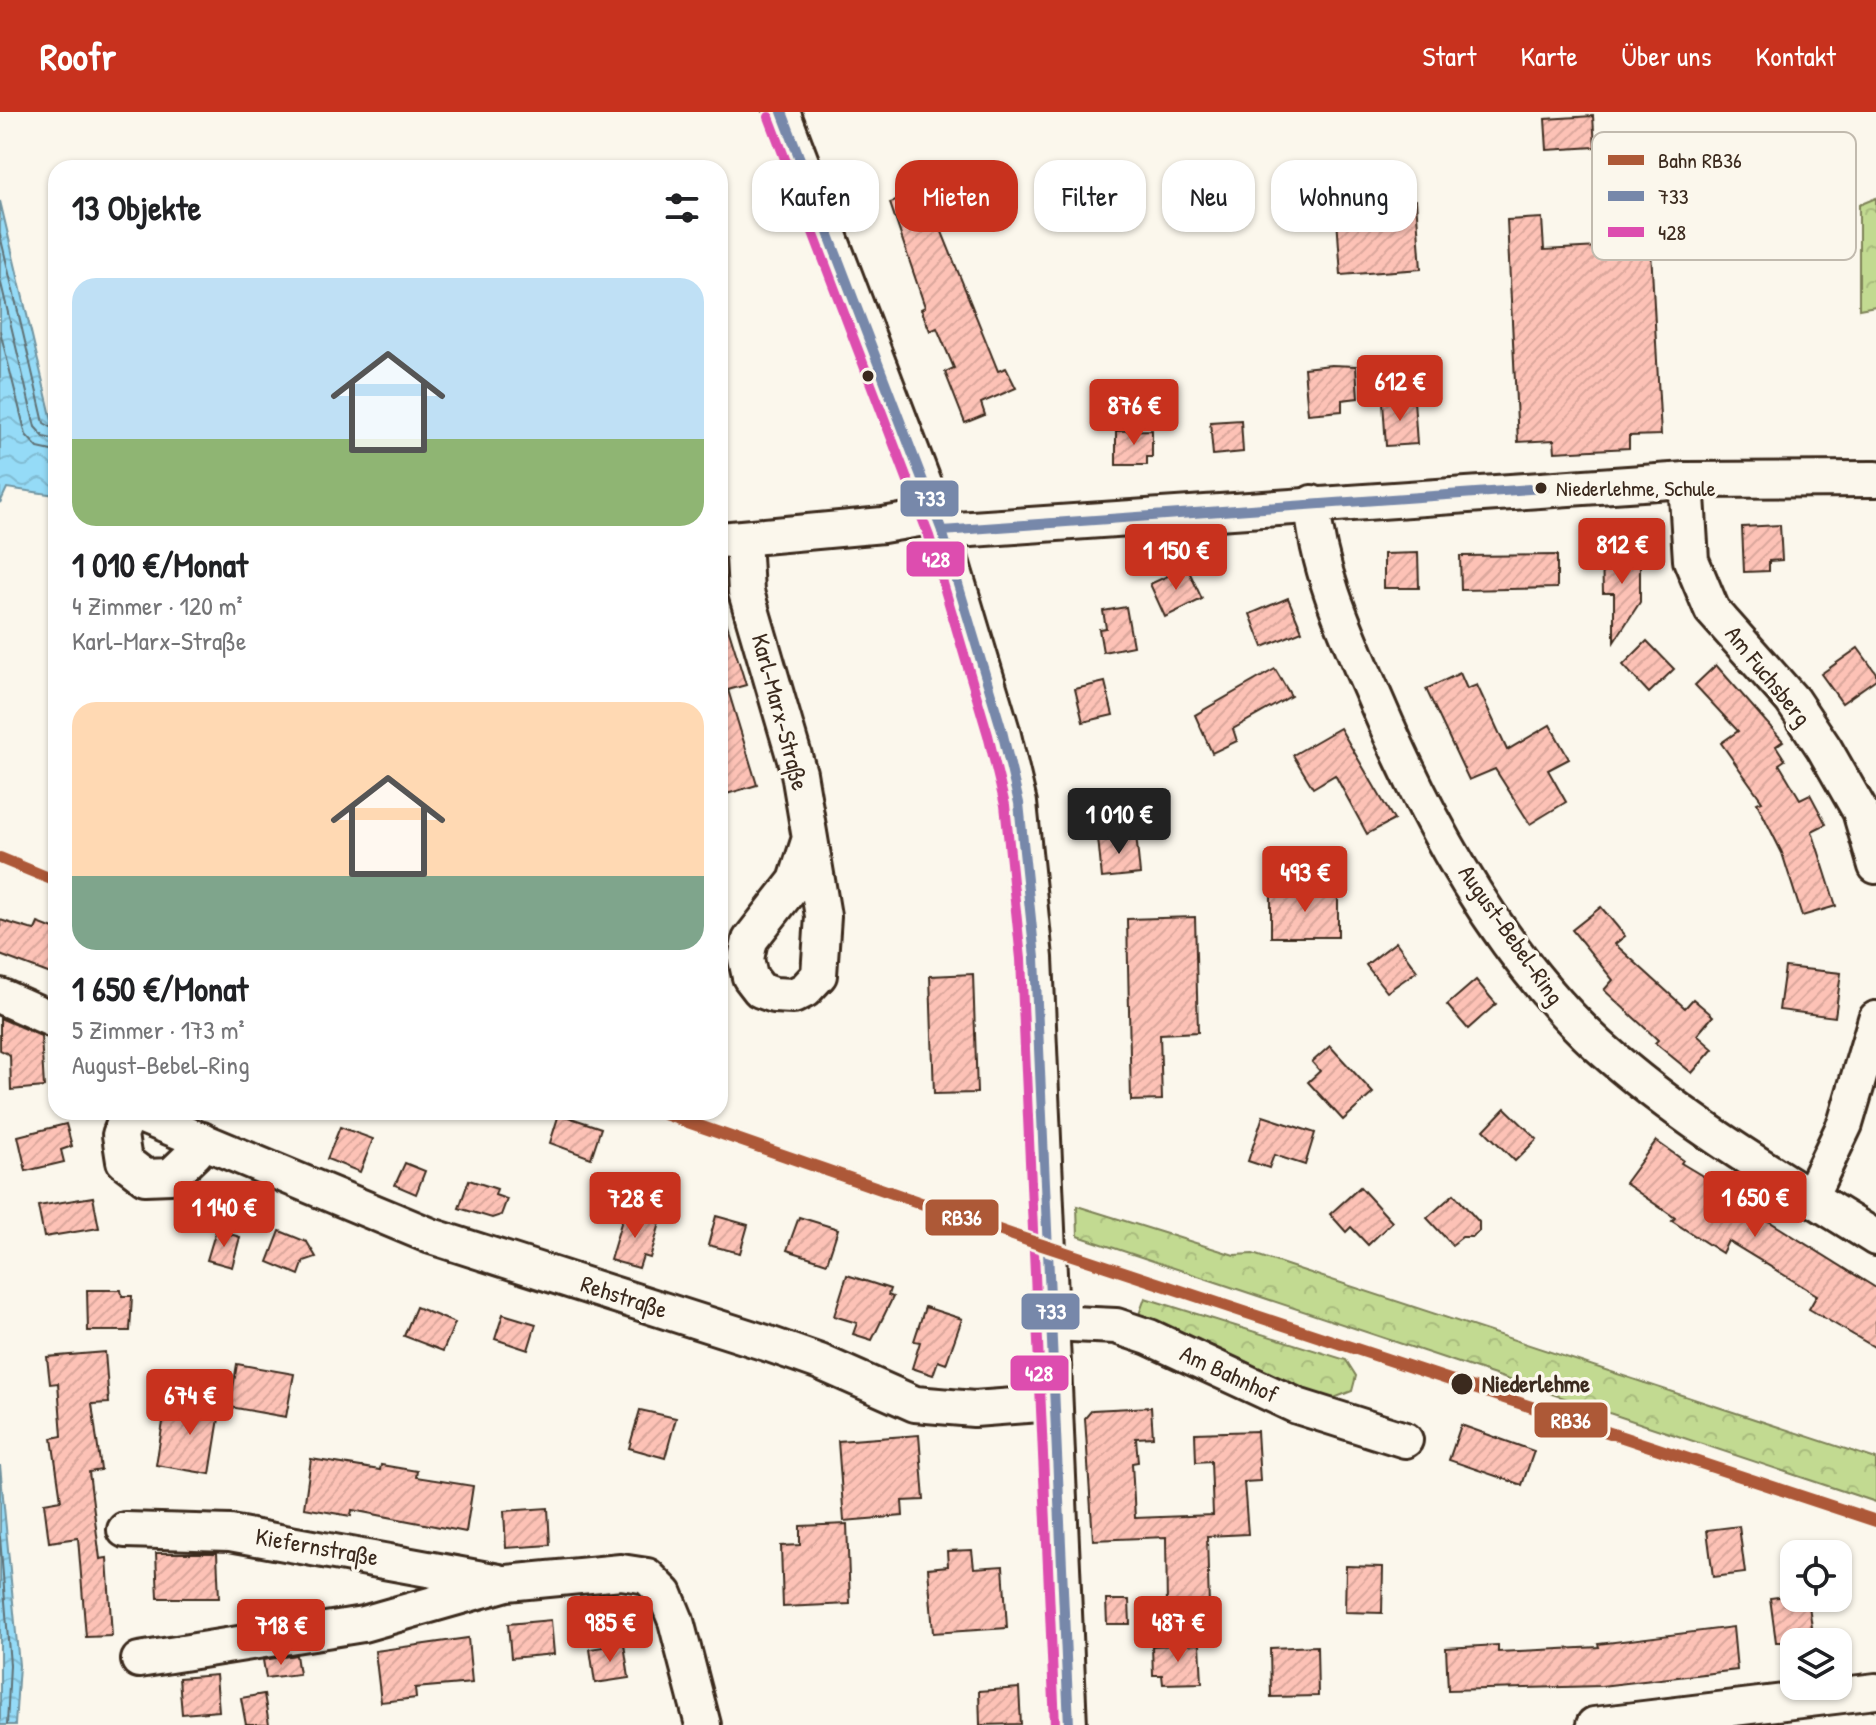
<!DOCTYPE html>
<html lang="de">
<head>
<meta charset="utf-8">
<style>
  :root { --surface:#fff; --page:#f6f6f6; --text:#202124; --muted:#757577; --accent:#c8321e }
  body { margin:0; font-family:"Patrick Hand",sans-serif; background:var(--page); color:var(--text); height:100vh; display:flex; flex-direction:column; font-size:30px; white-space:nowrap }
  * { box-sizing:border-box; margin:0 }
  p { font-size:26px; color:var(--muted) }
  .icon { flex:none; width:44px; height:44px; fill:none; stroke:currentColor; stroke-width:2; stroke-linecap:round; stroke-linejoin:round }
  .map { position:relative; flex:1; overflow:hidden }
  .side { position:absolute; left:48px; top:48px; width:680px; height:960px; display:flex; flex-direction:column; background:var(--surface); border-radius:24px; box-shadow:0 2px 6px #0004 }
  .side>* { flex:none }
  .top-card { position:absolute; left:752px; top:48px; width:760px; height:72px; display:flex; gap:16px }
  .controls { position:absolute; left:1780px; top:1428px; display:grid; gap:16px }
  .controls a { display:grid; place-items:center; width:72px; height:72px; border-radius:16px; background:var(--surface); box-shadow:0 2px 6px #0004; font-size:40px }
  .price { position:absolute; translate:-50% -68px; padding:0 18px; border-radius:8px; background:var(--accent); color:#fff; font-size:26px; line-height:52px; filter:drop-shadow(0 2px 4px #0008) }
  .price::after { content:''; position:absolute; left:50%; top:48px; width:24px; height:18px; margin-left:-12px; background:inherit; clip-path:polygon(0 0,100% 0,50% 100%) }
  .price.active { background:#222; color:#fff }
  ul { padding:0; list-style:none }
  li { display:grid; align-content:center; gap:16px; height:424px; padding:0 24px }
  li span { display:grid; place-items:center; height:248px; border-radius:24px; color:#555 }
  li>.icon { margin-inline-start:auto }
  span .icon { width:144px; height:144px; fill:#fffc; stroke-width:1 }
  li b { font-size:34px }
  h2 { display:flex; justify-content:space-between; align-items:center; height:96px; padding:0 24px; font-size:34px }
  .chip { padding:0 28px; border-radius:24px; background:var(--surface); box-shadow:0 2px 6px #0004; font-size:28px; line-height:72px }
  .chip.active { background:var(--accent); color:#fff }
  header { display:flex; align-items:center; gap:48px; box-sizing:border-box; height:112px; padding:0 40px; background:var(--accent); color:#fff }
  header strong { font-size:38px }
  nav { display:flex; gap:44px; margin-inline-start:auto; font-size:28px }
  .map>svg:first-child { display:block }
</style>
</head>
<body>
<header>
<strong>Roofr</strong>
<nav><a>Start</a><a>Karte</a><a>Über uns</a><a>Kontakt</a></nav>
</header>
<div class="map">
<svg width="1876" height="1613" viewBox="0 0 1876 1613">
  <defs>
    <pattern id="forest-crowns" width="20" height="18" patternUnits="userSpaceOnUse" patternTransform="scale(2)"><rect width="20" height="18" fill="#c2da91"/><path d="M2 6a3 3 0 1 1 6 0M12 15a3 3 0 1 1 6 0" fill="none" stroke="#a8bb7d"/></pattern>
    <pattern id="water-waves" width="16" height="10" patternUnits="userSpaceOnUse" patternTransform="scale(2)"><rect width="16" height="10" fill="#95dbf7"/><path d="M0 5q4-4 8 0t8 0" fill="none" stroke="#81bcd3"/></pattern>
    <pattern id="building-hatch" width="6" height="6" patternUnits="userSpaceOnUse" patternTransform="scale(2)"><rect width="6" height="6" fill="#fdc2b6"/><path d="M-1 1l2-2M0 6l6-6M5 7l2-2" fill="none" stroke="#daa79c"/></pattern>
  </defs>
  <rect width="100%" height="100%" fill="#fbf7ec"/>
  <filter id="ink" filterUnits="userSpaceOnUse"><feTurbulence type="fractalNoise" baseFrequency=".0125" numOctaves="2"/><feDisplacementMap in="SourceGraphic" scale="16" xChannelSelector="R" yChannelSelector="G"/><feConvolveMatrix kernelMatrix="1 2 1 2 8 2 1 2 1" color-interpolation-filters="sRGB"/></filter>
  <g filter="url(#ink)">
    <g fill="url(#forest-crowns)" stroke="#7e8258" stroke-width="2">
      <path d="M 1876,86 L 1876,194 L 1859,197 L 1859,93 Z"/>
      <path d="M 1077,1094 L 1234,1143 L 1253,1142 L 1876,1347 L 1876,1390 L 1078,1124 Z"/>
      <path d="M 1145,1186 L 1346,1248 L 1356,1264 L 1352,1279 L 1334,1286 L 1302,1285 L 1137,1208 Z"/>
    </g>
    <g fill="url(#water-waves)" stroke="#7194a0" stroke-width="2">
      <path d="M 0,89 L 56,325 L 56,383 L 7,376 L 0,391 Z"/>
      <path d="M 0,1353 L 19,1553 L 15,1613 L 0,1613 Z"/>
    </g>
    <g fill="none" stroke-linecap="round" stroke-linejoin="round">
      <g stroke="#5f7175" stroke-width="2">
        <path d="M 0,123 L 44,311 L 56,318"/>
        <path d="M 0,167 L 35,315 L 44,325 L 56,328"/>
        <path d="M 0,219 L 26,323 L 38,336 L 56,340"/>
        <path d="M 0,1425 L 10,1553 L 7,1613"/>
      </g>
    </g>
    <g fill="url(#building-hatch)" stroke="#3b2a1e" stroke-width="2">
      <path d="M 1593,4 L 1595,35 L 1547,38 L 1545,7 Z"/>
      <path d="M 996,52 L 1005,74 L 934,100 L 998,259 L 1006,256 L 1016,276 L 981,291 L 985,303 L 965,311 L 945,260 L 954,256 L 937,216 L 930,219 L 921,197 L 925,195 L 890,91 Z"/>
      <path d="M 1416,88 L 1421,157 L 1341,163 L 1336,93 Z"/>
      <path d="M 1649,101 L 1661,323 L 1629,324 L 1629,336 L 1555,340 L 1554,328 L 1518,330 L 1507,108 L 1542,106 L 1544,138 L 1618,134 L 1616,103 Z"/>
      <path d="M 1331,253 L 1356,254 L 1358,286 L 1342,288 L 1342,299 L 1308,302 L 1304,256 Z"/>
      <path d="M 1414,288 L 1417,332 L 1386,334 L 1383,290 Z"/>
      <path d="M 1241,308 L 1243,340 L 1213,343 L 1210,310 Z"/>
      <path d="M 1152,318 L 1152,345 L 1147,345 L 1147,353 L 1116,353 L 1116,319 Z"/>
      <path d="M 1780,413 L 1782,448 L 1769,449 L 1769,459 L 1744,460 L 1742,415 Z"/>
      <path d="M 1418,441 L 1419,476 L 1384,476 L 1384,442 Z"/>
      <path d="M 1640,441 L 1640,490 L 1614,530 L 1614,481 L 1603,481 L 1602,442 Z"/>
      <path d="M 1557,443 L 1557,476 L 1461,478 L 1460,444 Z"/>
      <path d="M 1187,455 L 1202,487 L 1165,505 L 1150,472 Z"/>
      <path d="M 1288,486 L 1302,519 L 1263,535 L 1250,502 Z"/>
      <path d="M 1126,495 L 1133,534 L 1103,540 L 1099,517 L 1106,516 L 1103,499 Z"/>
      <path d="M 720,506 L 725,506 L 746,573 L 728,578 L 757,673 L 720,684 Z"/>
      <path d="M 1647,529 L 1674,557 L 1649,581 L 1623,553 Z"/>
      <path d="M 1858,536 L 1876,561 L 1876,567 L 1842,591 L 1821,562 Z"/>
      <path d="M 1716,553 L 1783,629 L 1776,634 L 1785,648 L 1779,652 L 1800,687 L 1810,682 L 1826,712 L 1812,719 L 1836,794 L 1802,804 L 1782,741 L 1757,691 L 1762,689 L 1721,631 L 1738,619 L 1695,573 Z"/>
      <path d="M 1275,557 L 1291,584 L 1233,617 L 1237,629 L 1212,641 L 1195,603 Z"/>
      <path d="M 1460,561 L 1467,577 L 1477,573 L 1507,638 L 1550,613 L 1569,647 L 1548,658 L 1566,690 L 1530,712 L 1495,657 L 1469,668 L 1426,577 Z"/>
      <path d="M 1105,570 L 1113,603 L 1083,610 L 1075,577 Z"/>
      <path d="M 1340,616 L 1394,708 L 1367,722 L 1335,663 L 1313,676 L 1293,643 Z"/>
      <path d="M 1136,722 L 1140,762 L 1102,766 L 1098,726 Z"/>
      <path d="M 1338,779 L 1338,825 L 1271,825 L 1271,780 Z"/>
      <path d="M 1601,795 L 1625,824 L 1615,832 L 1685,896 L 1693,887 L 1713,904 L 1697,923 L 1713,937 L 1692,961 L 1655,931 L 1658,928 L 1604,878 L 1613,868 L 1572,818 Z"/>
      <path d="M 1195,805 L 1198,920 L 1160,922 L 1162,988 L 1131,989 L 1127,807 Z"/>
      <path d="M 0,808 L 30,817 L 35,818 L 38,811 L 56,818 L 56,864 L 0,843 Z"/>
      <path d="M 1396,830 L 1417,859 L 1387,880 L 1366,853 Z"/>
      <path d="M 1785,855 L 1841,861 L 1835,905 L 1779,898 Z"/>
      <path d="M 973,862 L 977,981 L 934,982 L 930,864 Z"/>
      <path d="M 1476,868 L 1496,892 L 1468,917 L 1447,893 Z"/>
      <path d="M 0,906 L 41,924 L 44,975 L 11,978 L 10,943 L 0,938 Z"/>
      <path d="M 1330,934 L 1373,981 L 1343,1008 L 1308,970 L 1320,959 L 1312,950 Z"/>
      <path d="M 1505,996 L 1537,1027 L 1515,1049 L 1484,1018 Z"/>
      <path d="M 559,1002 L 601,1016 L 591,1046 L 550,1031 Z"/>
      <path d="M 1263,1004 L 1315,1021 L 1305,1053 L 1274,1043 L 1269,1056 L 1248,1049 Z"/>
      <path d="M 66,1012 L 72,1034 L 61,1038 L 64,1050 L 26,1059 L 18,1024 Z"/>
      <path d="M 340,1015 L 373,1027 L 360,1060 L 327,1047 Z"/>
      <path d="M 1656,1029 L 1683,1048 L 1681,1051 L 1751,1093 L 1748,1096 L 1876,1176 L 1876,1236 L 1809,1197 L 1817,1183 L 1728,1129 L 1722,1141 L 1672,1109 L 1675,1106 L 1625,1071 Z"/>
      <path d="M 405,1051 L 425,1059 L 416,1082 L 395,1073 Z"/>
      <path d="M 469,1068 L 497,1077 L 495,1083 L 507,1087 L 501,1103 L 492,1106 L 459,1096 Z"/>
      <path d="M 1360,1075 L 1392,1110 L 1368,1133 L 1351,1115 L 1346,1120 L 1330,1102 Z"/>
      <path d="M 1454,1082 L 1479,1110 L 1479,1119 L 1472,1125 L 1462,1125 L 1452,1133 L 1427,1106 Z"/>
      <path d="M 93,1085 L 99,1116 L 44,1125 L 38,1094 Z"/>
      <path d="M 624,1101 L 660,1111 L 650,1146 L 643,1144 L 639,1156 L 610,1148 Z"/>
      <path d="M 716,1104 L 748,1113 L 740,1141 L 708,1133 Z"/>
      <path d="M 799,1105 L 838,1117 L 827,1151 L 787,1138 Z"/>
      <path d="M 216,1118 L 240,1125 L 232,1155 L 207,1148 Z"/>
      <path d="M 280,1119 L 307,1130 L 316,1145 L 304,1149 L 299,1163 L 268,1150 Z"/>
      <path d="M 847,1163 L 890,1177 L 888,1183 L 893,1185 L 872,1228 L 853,1222 L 857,1211 L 834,1204 Z"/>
      <path d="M 87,1178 L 121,1178 L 122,1184 L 132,1184 L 130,1219 L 88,1219 Z"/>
      <path d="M 416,1195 L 455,1211 L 443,1239 L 404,1224 Z"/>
      <path d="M 925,1195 L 962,1207 L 946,1252 L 938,1249 L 933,1263 L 912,1256 L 920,1230 L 914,1229 Z"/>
      <path d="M 503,1202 L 536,1212 L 528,1238 L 495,1227 Z"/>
      <path d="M 105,1240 L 109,1291 L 92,1292 L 101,1358 L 89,1360 L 100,1447 L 107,1446 L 112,1524 L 86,1525 L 78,1426 L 49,1430 L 44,1391 L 61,1388 L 52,1326 L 62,1324 L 58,1271 L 50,1272 L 47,1245 Z"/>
      <path d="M 237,1252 L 294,1262 L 286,1305 L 230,1295 Z"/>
      <path d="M 177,1287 L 221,1294 L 210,1362 L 156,1353 L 164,1304 L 174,1306 Z"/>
      <path d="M 1151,1295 L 1153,1325 L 1136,1326 L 1138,1350 L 1132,1351 L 1135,1406 L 1213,1403 L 1211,1349 L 1196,1350 L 1195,1321 L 1257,1319 L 1260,1369 L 1244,1370 L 1248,1422 L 1207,1424 L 1209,1495 L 1199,1495 L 1200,1525 L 1167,1496 L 1166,1425 L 1093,1428 L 1085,1306 L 1092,1298 Z"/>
      <path d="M 640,1298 L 676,1306 L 665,1346 L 629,1336 Z"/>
      <path d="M 1461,1313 L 1534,1339 L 1522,1373 L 1449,1348 Z"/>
      <path d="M 919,1323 L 924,1388 L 902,1389 L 903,1404 L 844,1409 L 838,1329 Z"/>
      <path d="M 311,1347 L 380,1358 L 381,1353 L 417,1359 L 416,1365 L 473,1374 L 466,1420 L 352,1398 L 351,1404 L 304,1396 Z"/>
      <path d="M 548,1396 L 550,1433 L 506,1436 L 504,1399 Z"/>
      <path d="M 847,1412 L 850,1492 L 783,1495 L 781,1434 L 800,1433 L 800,1414 Z"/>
      <path d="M 1739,1414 L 1745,1461 L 1713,1465 L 1707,1418 Z"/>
      <path d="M 972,1438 L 974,1456 L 1003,1454 L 1007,1516 L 933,1521 L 928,1456 L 948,1454 L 947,1439 Z"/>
      <path d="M 156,1441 L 217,1441 L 219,1486 L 158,1486 Z"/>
      <path d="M 1346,1454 L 1383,1455 L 1382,1501 L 1345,1500 Z"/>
      <path d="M 1794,1483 L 1808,1486 L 1814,1530 L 1776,1530 L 1770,1486 Z"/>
      <path d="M 1106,1488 L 1129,1488 L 1130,1512 L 1107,1512 Z"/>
      <path d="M 551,1508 L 554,1542 L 511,1546 L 508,1512 Z"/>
      <path d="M 1733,1515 L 1737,1558 L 1601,1574 L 1448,1578 L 1446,1536 L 1498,1533 L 1498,1540 L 1599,1535 L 1598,1532 Z"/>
      <path d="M 468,1526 L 472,1571 L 415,1576 L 416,1586 L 381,1590 L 375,1539 Z"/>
      <path d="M 624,1532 L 629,1566 L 595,1571 L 590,1537 Z"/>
      <path d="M 1200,1532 L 1202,1571 L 1163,1572 L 1162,1563 L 1153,1563 L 1152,1534 Z"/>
      <path d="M 1317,1534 L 1318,1584 L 1271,1585 L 1270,1536 Z"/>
      <path d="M 296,1543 L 299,1562 L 266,1566 L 263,1548 Z"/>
      <path d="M 216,1563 L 219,1599 L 182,1602 L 179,1566 Z"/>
      <path d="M 1019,1576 L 1021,1612 L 980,1613 L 979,1579 Z"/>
      <path d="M 264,1582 L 269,1613 L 246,1613 L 241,1586 Z"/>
    </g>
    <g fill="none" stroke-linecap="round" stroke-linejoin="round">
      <defs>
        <g id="minor">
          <path d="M 782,0 L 942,419 L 1002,619 L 1019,691 L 1035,846 L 1069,1613"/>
          <path d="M 1686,368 L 1691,448 L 1712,498 L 1792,588 L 1824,636 L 1860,699 L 1876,754"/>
          <path d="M 1312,391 C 1318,463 1349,526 1377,591 C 1429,713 1500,843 1599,934 C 1683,1010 1780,1066 1876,1126"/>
          <path d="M 942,419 L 1686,368 L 1876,367"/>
          <path d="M 743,427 L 746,480 L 799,661 L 823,804 L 819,863 L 805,878 L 793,884 L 774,883 L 760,878 L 750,865 L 746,847 L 750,828 L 796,769 L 810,726"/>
          <path d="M 720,428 L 883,413 L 936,404"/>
          <path d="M 0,884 L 56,909"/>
          <path d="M 129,1000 L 120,1023 L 124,1049 L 145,1065 L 171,1064 L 195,1041 L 202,1028"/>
          <path d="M 133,1000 L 431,1124 L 766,1231 L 820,1250 L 915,1292 L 974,1297 L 1054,1291"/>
          <path d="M 1810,1085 L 1845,1012 L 1876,907"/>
          <path d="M 1050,1211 L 1116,1214 L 1149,1225 L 1297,1294 L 1405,1328"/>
          <path d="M 125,1418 L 230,1421 L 499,1470"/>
          <path d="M 139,1548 L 363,1512 L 507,1471 L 621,1460 L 647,1464 L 665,1482 L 676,1509 L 703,1613"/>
          <path d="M 1594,1613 L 1876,1579"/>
        </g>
      </defs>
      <use href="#minor" stroke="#3b2a1e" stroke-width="40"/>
      <use href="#minor" stroke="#fbf7ec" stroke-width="34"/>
      <defs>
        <g id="bus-1">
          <path d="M 782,0 L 942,419 L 1002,619 L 1019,691 L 1035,846 L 1069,1613"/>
          <path d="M 942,419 L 1544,376"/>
        </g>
        <path id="bus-2" d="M 769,5 L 929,424 L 988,623 L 1005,693 L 1021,847 L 1055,1613"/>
      </defs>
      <use href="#bus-1" stroke="#fbf7ec" stroke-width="16"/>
      <use href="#bus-2" stroke="#fbf7ec" stroke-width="16"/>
      <use href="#bus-1" stroke="#78a" stroke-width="10"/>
      <use href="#bus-2" stroke="#dd4daf" stroke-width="10"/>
      <defs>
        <g id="rail-1">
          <path d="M 0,746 L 56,769"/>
          <path d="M 659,1000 L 1030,1129 L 1876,1409"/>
        </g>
      </defs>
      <use href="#rail-1" stroke="#fbf7ec" stroke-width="18"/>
      <use href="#rail-1" stroke="#ad5937" stroke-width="12"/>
    </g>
  </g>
  <g fill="#3b2a1e" stroke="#fbf7ec" stroke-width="3">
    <circle cx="868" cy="264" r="7"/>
    <circle cx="1541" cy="376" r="7"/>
    <circle cx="1462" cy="1272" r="12"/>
  </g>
  <g text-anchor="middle" stroke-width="7" stroke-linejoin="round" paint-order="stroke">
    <g font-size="22" fill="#3b2a1e" stroke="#fbf7ec" text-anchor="start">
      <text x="1556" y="384">Niederlehme, Schule</text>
    </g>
    <g font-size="24" fill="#3b2a1e" stroke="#fbf7ec">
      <text transform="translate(1768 564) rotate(51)" y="8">Am Fuchsberg</text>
      <text transform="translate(780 600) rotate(75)" y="8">Karl-Marx-Straße</text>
      <text transform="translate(1511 823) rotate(55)" y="8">August-Bebel-Ring</text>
      <text transform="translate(624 1185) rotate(18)" y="8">Rehstraße</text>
      <text transform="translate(1229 1262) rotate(25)" y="8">Am Bahnhof</text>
      <text transform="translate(317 1435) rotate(10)" y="8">Kiefernstraße</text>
    </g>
    <g font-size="24" font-weight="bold" fill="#3b2a1e" stroke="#fbf7ec" text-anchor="start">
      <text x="1482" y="1280">Niederlehme</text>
    </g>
  </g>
  <rect x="1592" y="20" width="264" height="128" rx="12" fill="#fbf7ec" stroke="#c1baae" stroke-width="2"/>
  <rect x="1608" y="43" width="36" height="10" fill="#ad5937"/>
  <rect x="1608" y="79" width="36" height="10" fill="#78a"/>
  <rect x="1608" y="115" width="36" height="10" fill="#dd4daf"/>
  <g font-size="22" fill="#3b2a1e">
    <text x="1658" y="56">Bahn RB36</text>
    <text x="1658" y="92">733</text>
    <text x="1658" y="128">428</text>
  </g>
  <g stroke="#fbf7ec" stroke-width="3">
    <rect x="899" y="367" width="61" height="39" rx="8" fill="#78a"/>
    <rect x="905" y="428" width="61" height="38" rx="8" fill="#dd4daf"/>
    <rect x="924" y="1086" width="76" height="39" rx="8" fill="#ad5937"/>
    <rect x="1020" y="1180" width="61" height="39" rx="8" fill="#78a"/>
    <rect x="1009" y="1242" width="61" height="38" rx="8" fill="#dd4daf"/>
    <rect x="1533" y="1289" width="76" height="38" rx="8" fill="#ad5937"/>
  </g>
  <g font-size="22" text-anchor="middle" font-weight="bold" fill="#fff">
    <text x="930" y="394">733</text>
    <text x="936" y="455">428</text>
    <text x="962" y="1113">RB36</text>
    <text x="1051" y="1207">733</text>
    <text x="1039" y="1269">428</text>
    <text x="1571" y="1316">RB36</text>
  </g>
</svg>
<div class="controls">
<a><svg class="icon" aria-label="locate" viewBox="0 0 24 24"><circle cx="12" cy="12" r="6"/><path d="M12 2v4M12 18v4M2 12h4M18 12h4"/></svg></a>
<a><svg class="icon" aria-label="layers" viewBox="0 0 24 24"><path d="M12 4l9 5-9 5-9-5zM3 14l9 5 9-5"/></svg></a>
</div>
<b class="price" style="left:1400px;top:311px">612 €</b>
<b class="price" style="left:1134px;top:335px">876 €</b>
<b class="price" style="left:1622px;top:474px">812 €</b>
<b class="price" style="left:1176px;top:480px">1 150 €</b>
<b class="price active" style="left:1119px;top:744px">1 010 €</b>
<b class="price" style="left:1305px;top:802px">493 €</b>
<b class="price" style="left:1755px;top:1127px">1 650 €</b>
<b class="price" style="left:635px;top:1128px">728 €</b>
<b class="price" style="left:224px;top:1137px">1 140 €</b>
<b class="price" style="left:190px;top:1325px">674 €</b>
<b class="price" style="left:610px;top:1552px">985 €</b>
<b class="price" style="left:1178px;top:1552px">487 €</b>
<b class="price" style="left:281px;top:1555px">718 €</b>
<div class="top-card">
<a class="chip">Kaufen</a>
<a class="chip active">Mieten</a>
<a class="chip">Filter</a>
<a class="chip">Neu</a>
<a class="chip">Wohnung</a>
</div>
<section class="side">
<h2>13 Objekte<svg class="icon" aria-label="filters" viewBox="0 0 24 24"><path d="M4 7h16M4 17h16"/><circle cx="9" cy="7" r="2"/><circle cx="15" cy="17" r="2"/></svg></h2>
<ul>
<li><span style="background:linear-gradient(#bfe0f5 65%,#8fb573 0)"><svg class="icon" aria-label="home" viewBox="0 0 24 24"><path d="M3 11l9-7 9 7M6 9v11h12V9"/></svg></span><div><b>1 010 €/Monat</b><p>4 Zimmer · 120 m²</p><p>Karl-Marx-Straße</p></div></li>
<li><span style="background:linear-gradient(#ffd9b3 70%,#7fa58c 0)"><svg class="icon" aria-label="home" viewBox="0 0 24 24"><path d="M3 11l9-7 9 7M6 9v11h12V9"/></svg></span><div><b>1 650 €/Monat</b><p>5 Zimmer · 173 m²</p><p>August-Bebel-Ring</p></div></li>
</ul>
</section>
</div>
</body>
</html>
